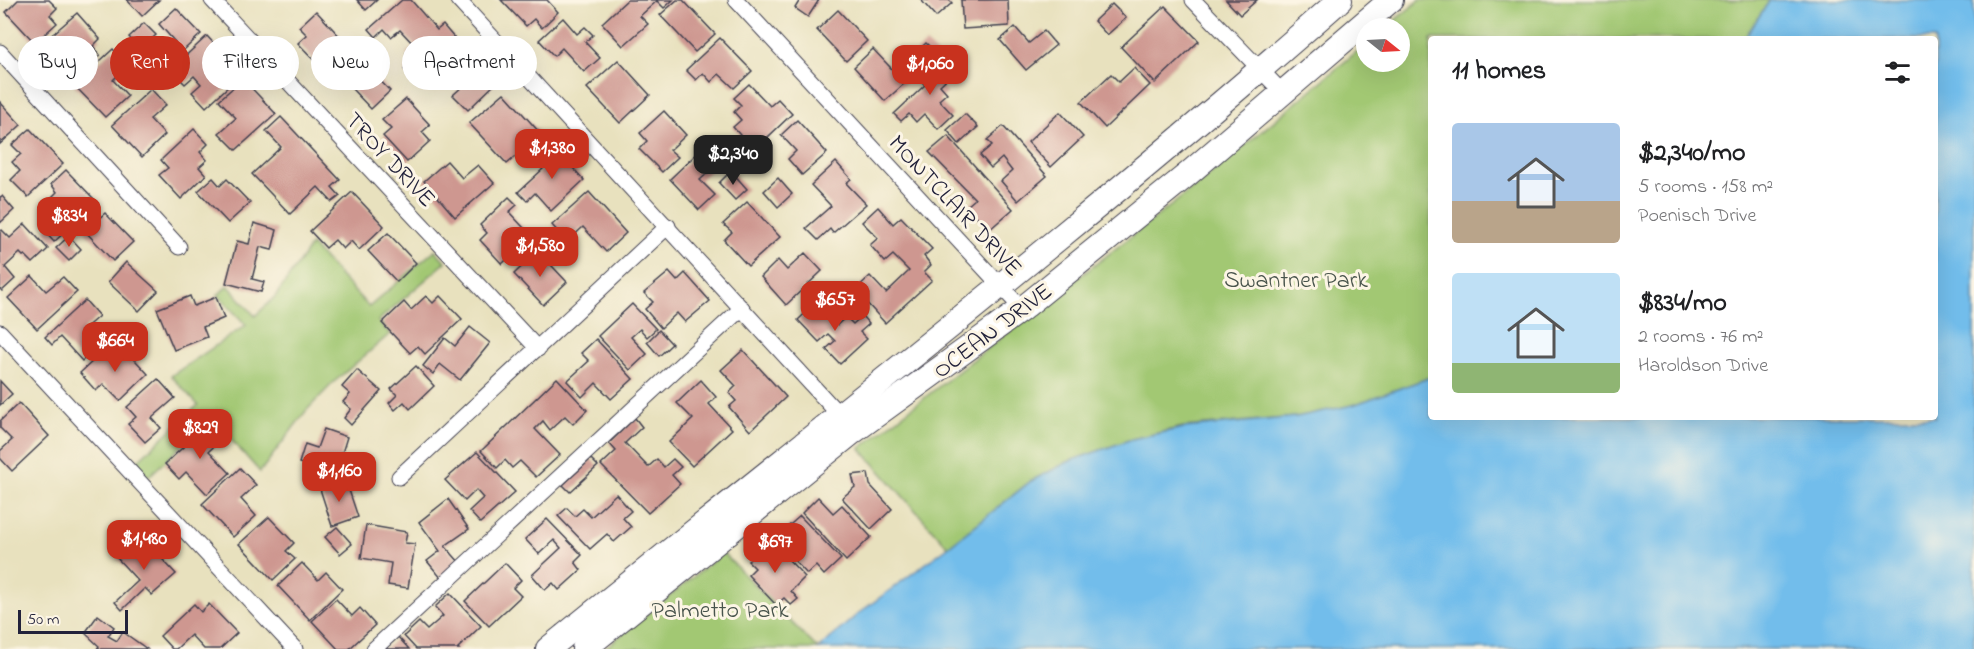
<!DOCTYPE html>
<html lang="en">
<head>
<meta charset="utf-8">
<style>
  :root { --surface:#fff; --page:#f2f2f2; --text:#202124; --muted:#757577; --accent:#c8321e }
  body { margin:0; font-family:"Indie Flower",sans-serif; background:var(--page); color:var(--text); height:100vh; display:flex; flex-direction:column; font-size:22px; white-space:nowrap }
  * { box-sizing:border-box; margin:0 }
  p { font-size:20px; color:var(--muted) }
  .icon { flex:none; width:33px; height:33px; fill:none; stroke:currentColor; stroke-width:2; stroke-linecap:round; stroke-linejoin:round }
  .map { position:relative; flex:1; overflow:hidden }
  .details { position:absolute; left:1428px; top:36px; width:510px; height:384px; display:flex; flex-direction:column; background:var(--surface); border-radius:6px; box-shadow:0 6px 24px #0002 }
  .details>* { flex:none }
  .guide { position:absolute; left:18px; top:36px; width:570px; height:54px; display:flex; gap:12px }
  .needle { width:39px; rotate:108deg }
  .tools { position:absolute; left:1356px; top:18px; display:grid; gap:12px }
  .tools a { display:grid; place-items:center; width:54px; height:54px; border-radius:50%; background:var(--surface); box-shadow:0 6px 24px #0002; font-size:30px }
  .scale { position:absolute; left:18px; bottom:15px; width:110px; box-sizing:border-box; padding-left:6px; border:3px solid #22223b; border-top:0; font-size:16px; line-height:21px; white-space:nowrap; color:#22223b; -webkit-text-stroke:4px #fcf5e5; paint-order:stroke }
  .price { position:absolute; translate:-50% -51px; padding:0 14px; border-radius:12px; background:var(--accent); color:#fff; font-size:20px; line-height:39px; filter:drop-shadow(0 2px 3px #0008) }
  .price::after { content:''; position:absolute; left:50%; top:36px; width:18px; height:14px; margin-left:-9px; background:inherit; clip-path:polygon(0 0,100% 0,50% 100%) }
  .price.current { background:#222; color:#fff }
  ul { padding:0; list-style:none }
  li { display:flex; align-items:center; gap:18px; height:150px; padding:0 24px }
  li span { display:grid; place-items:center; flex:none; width:168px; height:120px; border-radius:6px; color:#555 }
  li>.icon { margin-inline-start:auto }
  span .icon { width:72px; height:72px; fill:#fffc; stroke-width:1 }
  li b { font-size:26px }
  h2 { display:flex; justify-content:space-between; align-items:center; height:72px; padding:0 24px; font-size:26px }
  .pill { padding:0 21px; border-radius:27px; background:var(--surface); box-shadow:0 6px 24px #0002; font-size:21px; line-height:54px }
  .pill.current { background:var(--accent); color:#fff }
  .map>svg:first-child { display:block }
</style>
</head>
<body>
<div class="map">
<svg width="1974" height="649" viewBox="0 0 1974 649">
  <rect width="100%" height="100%" fill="#fcf5e5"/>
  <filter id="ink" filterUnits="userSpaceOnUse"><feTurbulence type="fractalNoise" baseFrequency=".0167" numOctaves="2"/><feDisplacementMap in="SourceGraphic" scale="12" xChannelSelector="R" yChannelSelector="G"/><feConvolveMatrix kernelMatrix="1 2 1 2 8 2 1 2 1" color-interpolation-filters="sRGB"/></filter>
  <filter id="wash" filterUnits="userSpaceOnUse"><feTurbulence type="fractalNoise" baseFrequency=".008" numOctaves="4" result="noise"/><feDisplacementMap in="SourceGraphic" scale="24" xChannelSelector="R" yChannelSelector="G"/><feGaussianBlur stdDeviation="1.35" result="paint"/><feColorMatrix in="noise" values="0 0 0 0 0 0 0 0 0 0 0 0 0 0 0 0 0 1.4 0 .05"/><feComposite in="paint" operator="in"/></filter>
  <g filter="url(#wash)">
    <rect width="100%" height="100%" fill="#e8e1be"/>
    <g fill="#a2c873" stroke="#627557" stroke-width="1.5">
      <path d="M 1420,0 L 1770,0 L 1744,39 L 1431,39 L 1431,377 L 1353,405 L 1296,417 L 1183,427 L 1132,439 L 1070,461 L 1031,481 L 948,547 L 860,448 L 1201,182 L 1366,44 L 1366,62 L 1400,62 L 1400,28 L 1385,28 Z"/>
      <path d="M 311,245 L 369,307 L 435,250 L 446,262 L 378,321 L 390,334 L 334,382 L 306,411 L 260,472 L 212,418 L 148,477 L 135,463 L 198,405 L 171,376 L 246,325 L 218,295 L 228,285 L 255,316 L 275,297 Z"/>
      <path d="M 723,553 L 818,649 L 604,649 Z"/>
    </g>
    <path fill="#72bdeb" stroke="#4a7093" stroke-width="1.5" d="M 1770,0 L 1974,0 L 1974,649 L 818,649 L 859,613 L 948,547 L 1031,481 L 1070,461 L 1132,439 L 1183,428 L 1296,417 L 1353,405 L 1431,377 L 1431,417 L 1935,417 L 1935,39 L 1744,39 Z"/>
    <g id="blocks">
      <g fill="#ce9790">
        <path d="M 18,0 L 49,0 L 57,8 L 50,15 L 57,23 L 35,43 L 6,12 Z"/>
        <path d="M 127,0 L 159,0 L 142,16 Z"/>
        <path d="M 357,0 L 377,0 L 366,10 Z"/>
        <path d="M 402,0 L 411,0 L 437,30 L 443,25 L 455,39 L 411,77 L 404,69 L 413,62 L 406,53 L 415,46 L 400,30 L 391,37 L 384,29 L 376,37 L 369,29 Z"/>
        <path d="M 501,0 L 547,0 L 558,12 L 542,28 L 534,19 L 526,26 Z"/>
        <path d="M 627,0 L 673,0 L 664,8 L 657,1 L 640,16 L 648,24 L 623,46 L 602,23 Z"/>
        <path d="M 677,0 L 683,0 L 715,34 L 695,52 L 660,15 Z"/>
        <path d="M 800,0 L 819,0 L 808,17 L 795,8 Z"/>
        <path d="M 921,0 L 949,0 L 952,3 L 936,17 Z"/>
        <path d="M 961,0 L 1008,0 L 1009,26 L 963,29 Z"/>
        <path d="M 1226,0 L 1257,0 L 1240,15 Z"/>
        <path d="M 1112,4 L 1126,18 L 1107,35 L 1094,21 Z"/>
        <path d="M 1165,6 L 1199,41 L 1155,83 L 1121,47 Z"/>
        <path d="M 176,8 L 201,34 L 157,75 L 149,66 L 175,42 L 159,24 Z"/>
        <path d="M 838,10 L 867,41 L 846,61 L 817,30 Z"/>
        <path d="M 316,11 L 345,42 L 320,66 L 298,43 L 307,35 L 299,27 Z"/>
        <path d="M 77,13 L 100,39 L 93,46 L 100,55 L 70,82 L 54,65 L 62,58 L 46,40 Z"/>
        <path d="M 563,18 L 577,34 L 585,27 L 593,35 L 585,42 L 600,58 L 584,72 L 562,48 L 554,56 L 539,40 Z"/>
        <path d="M 144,23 L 156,35 L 140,50 L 129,37 Z"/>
        <path d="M 1015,27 L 1029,43 L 1044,31 L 1056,45 L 1026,70 L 1000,40 Z"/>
        <path d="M 207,36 L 242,74 L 206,107 L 192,92 L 201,84 L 194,76 L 185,84 L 178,77 L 187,69 L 180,61 Z"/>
        <path d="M 720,38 L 752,71 L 734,88 L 719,74 L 711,82 L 703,73 L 696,80 L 686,70 Z"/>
        <path d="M 926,43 L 938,55 L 921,71 L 909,59 Z"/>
        <path d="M 460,46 L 495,84 L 468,110 L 453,95 L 463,86 L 441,64 Z"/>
        <path d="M 113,49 L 128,65 L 113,80 L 128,96 L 105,117 L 74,85 Z"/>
        <path d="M 873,49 L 905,83 L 885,101 L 854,67 Z"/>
        <path d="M 353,52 L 390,91 L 371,109 L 334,70 Z"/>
        <path d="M 941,56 L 955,71 L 940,85 L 947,93 L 939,100 L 953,115 L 938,129 L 924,114 L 916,122 L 909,114 L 901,121 L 894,114 L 925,85 L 918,77 Z"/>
        <path d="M 618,60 L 650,95 L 620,123 L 587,88 Z"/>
        <path d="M 1134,68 L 1150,85 L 1105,128 L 1081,102 L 1111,74 L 1119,82 Z"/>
        <path d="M 243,79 L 276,114 L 236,150 L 219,133 L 236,118 L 219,100 Z"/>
        <path d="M 749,84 L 770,106 L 778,99 L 792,114 L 747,157 L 733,142 L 740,135 L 733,127 L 741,120 L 734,112 L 741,105 L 734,98 Z"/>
        <path d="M 151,89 L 166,105 L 150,119 L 165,135 L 142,157 L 112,125 Z"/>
        <path d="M 504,93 L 541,134 L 507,164 L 469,123 Z"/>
        <path d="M 406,99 L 430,125 L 422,132 L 430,141 L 407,162 L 383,136 L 391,129 L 382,120 Z"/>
        <path d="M 0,102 L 21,125 L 0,144 Z"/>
        <path d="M 664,111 L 686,135 L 670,150 L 678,157 L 662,172 L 639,149 L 647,141 L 640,133 Z"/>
        <path d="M 1060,112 L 1083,137 L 1051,167 L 1028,142 Z"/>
        <path d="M 965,114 L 978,127 L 959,144 L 947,130 Z"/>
        <path d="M 281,117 L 340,180 L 332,187 L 340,196 L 332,202 L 318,187 L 290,214 L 252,174 L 281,147 L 266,131 Z"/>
        <path d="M 797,120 L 827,153 L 802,175 L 788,159 L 796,151 L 781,135 Z"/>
        <path d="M 1003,126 L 1047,176 L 1018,201 L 1001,181 L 1012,171 L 1002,158 L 991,168 L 980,155 L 992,145 L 987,140 Z"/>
        <path d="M 30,129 L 63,164 L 28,197 L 11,180 L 20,171 L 12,162 L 21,154 L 12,145 Z"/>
        <path d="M 194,129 L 208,144 L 200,152 L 207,160 L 199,167 L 206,175 L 181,199 L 159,175 L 168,168 L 161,160 Z"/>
        <path d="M 948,136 L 1013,209 L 989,230 L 967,206 L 975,199 L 929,152 Z"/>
        <path d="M 709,142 L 724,158 L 700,180 L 715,195 L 699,210 L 670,179 Z"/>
        <path d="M 552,145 L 584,180 L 551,211 L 535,193 L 527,201 L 518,192 L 543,169 L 535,161 Z"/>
        <path d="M 447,161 L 462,178 L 478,165 L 494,183 L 455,217 L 424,181 Z"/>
        <path d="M 836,162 L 851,179 L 846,183 L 866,204 L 833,233 L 830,229 L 818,240 L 806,228 L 831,206 L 811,185 Z"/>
        <path d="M 66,170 L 94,199 L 70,221 L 50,199 L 57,192 L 51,184 Z"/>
        <path d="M 731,171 L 747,189 L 735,200 L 719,183 Z"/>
        <path d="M 213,178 L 220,186 L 227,179 L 250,203 L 228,223 L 198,191 Z"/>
        <path d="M 778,178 L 792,194 L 778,207 L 764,191 Z"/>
        <path d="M 352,192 L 384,226 L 359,250 L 351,241 L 343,249 L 335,240 L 326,248 L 310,231 Z"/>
        <path d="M 589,192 L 626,233 L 606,252 L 583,227 L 567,242 L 552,225 Z"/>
        <path d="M 2,196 L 14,210 L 0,223 L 0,197 Z"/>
        <path d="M 509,197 L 517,205 L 509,212 L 524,228 L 517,235 L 524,243 L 502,264 L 480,240 L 487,233 L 480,225 Z"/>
        <path d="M 747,202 L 780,237 L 748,266 L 724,240 L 732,232 L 723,224 Z"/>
        <path d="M 878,207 L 893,224 L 901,217 L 932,249 L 924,256 L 931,265 L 924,272 L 932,280 L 885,323 L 855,290 L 870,276 L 886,293 L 909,271 L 893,255 L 885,262 L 870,245 L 878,238 L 862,222 Z"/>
        <path d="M 105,213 L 133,242 L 113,261 L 85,231 Z"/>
        <path d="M 58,218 L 68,229 L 54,242 L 44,231 Z"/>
        <path d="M 254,223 L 277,230 L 272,250 L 260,247 L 252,279 L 264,282 L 261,292 L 226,283 L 237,241 L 249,244 Z"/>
        <path d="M 25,224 L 48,249 L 33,263 L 25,255 L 23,256 L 20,253 L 5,267 L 15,279 L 2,291 L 0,289 L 0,232 L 2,230 L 10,238 Z"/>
        <path d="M 388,233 L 416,263 L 397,282 L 368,251 Z"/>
        <path d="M 69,236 L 81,249 L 69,261 L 56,248 Z"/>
        <path d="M 538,251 L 567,282 L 543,305 L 514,274 Z"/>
        <path d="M 805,253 L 822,271 L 786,305 L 761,277 L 778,260 L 787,270 Z"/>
        <path d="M 126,262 L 158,291 L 139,311 L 108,282 Z"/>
        <path d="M 669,272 L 677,281 L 685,273 L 710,301 L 685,322 L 677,313 L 661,328 L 645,309 L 653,302 L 644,293 Z"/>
        <path d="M 32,276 L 46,291 L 63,277 L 77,292 L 37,329 L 8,298 Z"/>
        <path d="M 190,296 L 194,306 L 216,297 L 224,318 L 203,327 L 207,337 L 174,350 L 157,309 Z"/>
        <path d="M 426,296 L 433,303 L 440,296 L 462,319 L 425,354 L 418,346 L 410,353 L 382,323 L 404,302 L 411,310 Z"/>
        <path d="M 85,300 L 99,316 L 83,330 L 98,346 L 82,361 L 60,337 L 52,345 L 45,337 Z"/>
        <path d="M 816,303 L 837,325 L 846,317 L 853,324 L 862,316 L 869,324 L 860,332 L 867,339 L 840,364 L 826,349 L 835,341 L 828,334 L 819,342 L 798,320 Z"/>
        <path d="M 632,304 L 656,329 L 647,337 L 640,329 L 631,337 L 647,354 L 630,370 L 598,336 Z"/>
        <path d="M 470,327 L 490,343 L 460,380 L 440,364 L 433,374 L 423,366 L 445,338 L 455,346 Z"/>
        <path d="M 659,330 L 672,344 L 659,356 L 647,342 Z"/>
        <path d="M 596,339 L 633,379 L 611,399 L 596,383 L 582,397 L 567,381 L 589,361 L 581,353 Z"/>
        <path d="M 109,346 L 117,355 L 124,348 L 148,374 L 120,401 L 103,384 L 96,391 L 80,373 Z"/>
        <path d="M 743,350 L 786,397 L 750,431 L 729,407 L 736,401 L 729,393 L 736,386 L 721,370 Z"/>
        <path d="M 416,366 L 434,386 L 410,409 L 404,402 L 395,410 L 389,403 L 397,395 L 391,389 Z"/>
        <path d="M 357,370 L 381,391 L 351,425 L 344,418 L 351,409 L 343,402 L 350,394 L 342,387 Z"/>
        <path d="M 557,378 L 587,410 L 573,424 L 565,416 L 550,430 L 543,421 L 535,429 L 560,455 L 536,477 L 520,461 L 512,468 L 505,460 L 497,468 L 481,451 Z"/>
        <path d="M 158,379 L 175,398 L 152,418 L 161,428 L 145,442 L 128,424 L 136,417 L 127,407 Z"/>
        <path d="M 701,380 L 716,397 L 709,404 L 732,429 L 692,466 L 669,442 L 693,419 L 677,403 Z"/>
        <path d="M 0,381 L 12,394 L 0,405 Z"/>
        <path d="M 19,403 L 49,436 L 12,471 L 0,458 L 0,451 L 12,440 L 0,428 L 0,421 Z"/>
        <path d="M 635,418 L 642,427 L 625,443 L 648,467 L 657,459 L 664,467 L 673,459 L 681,467 L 672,475 L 680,484 L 648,513 L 601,465 L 616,451 L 609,443 Z"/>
        <path d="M 210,422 L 224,437 L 209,451 L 230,473 L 207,494 L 186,472 L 179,479 L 165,464 Z"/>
        <path d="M 324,429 L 347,437 L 338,466 L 326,462 L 319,481 L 307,477 L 311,467 L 299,463 L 305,444 L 317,448 Z"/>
        <path d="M 477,452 L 515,492 L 480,523 L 469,511 L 483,498 L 476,490 L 465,501 L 445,480 Z"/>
        <path d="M 591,459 L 598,466 L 570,492 L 563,485 Z"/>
        <path d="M 240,468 L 256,485 L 241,499 L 256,516 L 233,537 L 202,504 Z"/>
        <path d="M 868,473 L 870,485 L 892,509 L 871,529 L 842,498 L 855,487 L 852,475 Z"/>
        <path d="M 346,481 L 358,517 L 332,526 L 320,489 Z"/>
        <path d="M 616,494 L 631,511 L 623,518 L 631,527 L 614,542 L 607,534 L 590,549 L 558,516 L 567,508 L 575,516 L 583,509 L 591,517 Z"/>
        <path d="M 818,497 L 833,513 L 842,505 L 871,537 L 846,561 L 802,513 Z"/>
        <path d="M 448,499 L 469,529 L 445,546 L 460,563 L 442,579 L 427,561 L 440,551 L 419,522 Z"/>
        <path d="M 800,516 L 841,559 L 824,575 L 816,566 L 807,574 L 783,548 L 791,540 L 783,531 Z"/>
        <path d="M 269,517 L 294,543 L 286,551 L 295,559 L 273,580 L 239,544 Z"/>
        <path d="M 547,519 L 582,555 L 575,562 L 581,570 L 559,590 L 553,583 L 545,590 L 532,575 L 561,548 L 554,540 L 539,554 L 525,539 Z"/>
        <path d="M 366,525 L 407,532 L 405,543 L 415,544 L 408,588 L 388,585 L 391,563 L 361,558 Z"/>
        <path d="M 337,527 L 352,544 L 340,554 L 325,537 Z"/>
        <path d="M 141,536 L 176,574 L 152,595 L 145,588 L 122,610 L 115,602 L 138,581 L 117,558 Z"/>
        <path d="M 770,540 L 805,577 L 791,591 L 798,599 L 791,605 L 784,598 L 776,605 L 748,575 L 755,568 L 748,561 Z"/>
        <path d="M 302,563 L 318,580 L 326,572 L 342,589 L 310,620 L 278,586 Z"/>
        <path d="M 505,563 L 521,580 L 513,588 L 521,596 L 489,626 L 465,601 Z"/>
        <path d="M 450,593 L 481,626 L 458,648 L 459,649 L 416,649 L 404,636 L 419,622 L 427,630 L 443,616 L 435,607 Z"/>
        <path d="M 336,599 L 352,616 L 360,608 L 375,625 L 349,649 L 338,649 L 312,621 Z"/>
        <path d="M 194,604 L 201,612 L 209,604 L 237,633 L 220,649 L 204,649 L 191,635 L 176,649 L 172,649 L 160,636 Z"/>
        <path d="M 98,615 L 114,627 L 108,636 L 117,641 L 123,632 L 147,649 L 97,649 L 99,646 L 85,633 Z"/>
        <path d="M 398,637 L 409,649 L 385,649 Z"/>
      </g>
    </g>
  </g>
  <g filter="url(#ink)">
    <use href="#blocks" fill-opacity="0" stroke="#403f4f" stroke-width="1.5"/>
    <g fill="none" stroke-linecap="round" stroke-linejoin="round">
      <defs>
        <g id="street">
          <path d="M 212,0 L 538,349"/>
          <path d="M 458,0 L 844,420"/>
          <path d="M 736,0 L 1022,309"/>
          <path d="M 1193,0 L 1283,93"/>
          <path d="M 0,52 L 179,247"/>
          <path d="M 0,332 L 295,649"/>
          <path d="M 399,477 L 668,226"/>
          <path d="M 374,649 L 742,308"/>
        </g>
        <g id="primary">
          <path d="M 548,649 C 813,434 1084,226 1340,0"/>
          <path d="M 584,649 L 854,431 L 1022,309 L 1188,174 L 1391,0"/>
        </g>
      </defs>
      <use href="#street" stroke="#403f4f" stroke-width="17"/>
      <use href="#primary" stroke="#403f4f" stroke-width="26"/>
      <use href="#street" stroke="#fff" stroke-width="15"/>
      <use href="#primary" stroke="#fff" stroke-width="24"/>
    </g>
  </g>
  <g text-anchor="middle" stroke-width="6" stroke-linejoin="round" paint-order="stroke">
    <g font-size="24" fill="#22223b" stroke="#fcf5e5">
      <text transform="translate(391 159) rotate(47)" y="8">TROY DRIVE</text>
      <text transform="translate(956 205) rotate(47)" y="8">MONTCLAIR DRIVE</text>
      <text transform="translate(992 330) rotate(-37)" y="8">OCEAN DRIVE</text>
    </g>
    <g font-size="24" fill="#48544c" stroke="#fcf5e5">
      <text x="1296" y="287">Swantner Park</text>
      <text x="720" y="617">Palmetto Park</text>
    </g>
  </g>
</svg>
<div class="tools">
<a><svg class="needle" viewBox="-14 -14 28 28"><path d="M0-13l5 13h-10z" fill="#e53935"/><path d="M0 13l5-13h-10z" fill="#757577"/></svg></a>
</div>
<div class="scale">50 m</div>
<b class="price" style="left:930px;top:96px">$1,060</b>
<b class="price" style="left:552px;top:180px">$1,380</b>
<b class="price current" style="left:733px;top:186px">$2,340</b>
<b class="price" style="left:69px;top:248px">$834</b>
<b class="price" style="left:540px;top:278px">$1,580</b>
<b class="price" style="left:835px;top:332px">$657</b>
<b class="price" style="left:115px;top:373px">$664</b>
<b class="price" style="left:200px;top:460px">$829</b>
<b class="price" style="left:339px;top:503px">$1,160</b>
<b class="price" style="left:144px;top:571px">$1,480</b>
<b class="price" style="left:775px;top:574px">$697</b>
<div class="guide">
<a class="pill">Buy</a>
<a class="pill current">Rent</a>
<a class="pill">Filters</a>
<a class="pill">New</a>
<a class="pill">Apartment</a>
</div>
<section class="details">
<h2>11 homes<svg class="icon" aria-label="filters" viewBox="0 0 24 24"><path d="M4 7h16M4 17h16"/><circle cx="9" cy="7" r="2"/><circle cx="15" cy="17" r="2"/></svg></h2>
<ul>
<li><span style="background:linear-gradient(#a9c7e8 65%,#b9a48a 0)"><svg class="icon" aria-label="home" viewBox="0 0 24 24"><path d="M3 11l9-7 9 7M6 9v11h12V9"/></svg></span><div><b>$2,340/mo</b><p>5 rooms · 158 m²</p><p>Poenisch Drive</p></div></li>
<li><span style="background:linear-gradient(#bfe0f5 75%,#8fb573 0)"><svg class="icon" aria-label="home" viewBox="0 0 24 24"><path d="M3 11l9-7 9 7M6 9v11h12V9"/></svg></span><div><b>$834/mo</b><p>2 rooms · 76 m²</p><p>Haroldson Drive</p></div></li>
</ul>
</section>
</div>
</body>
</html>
